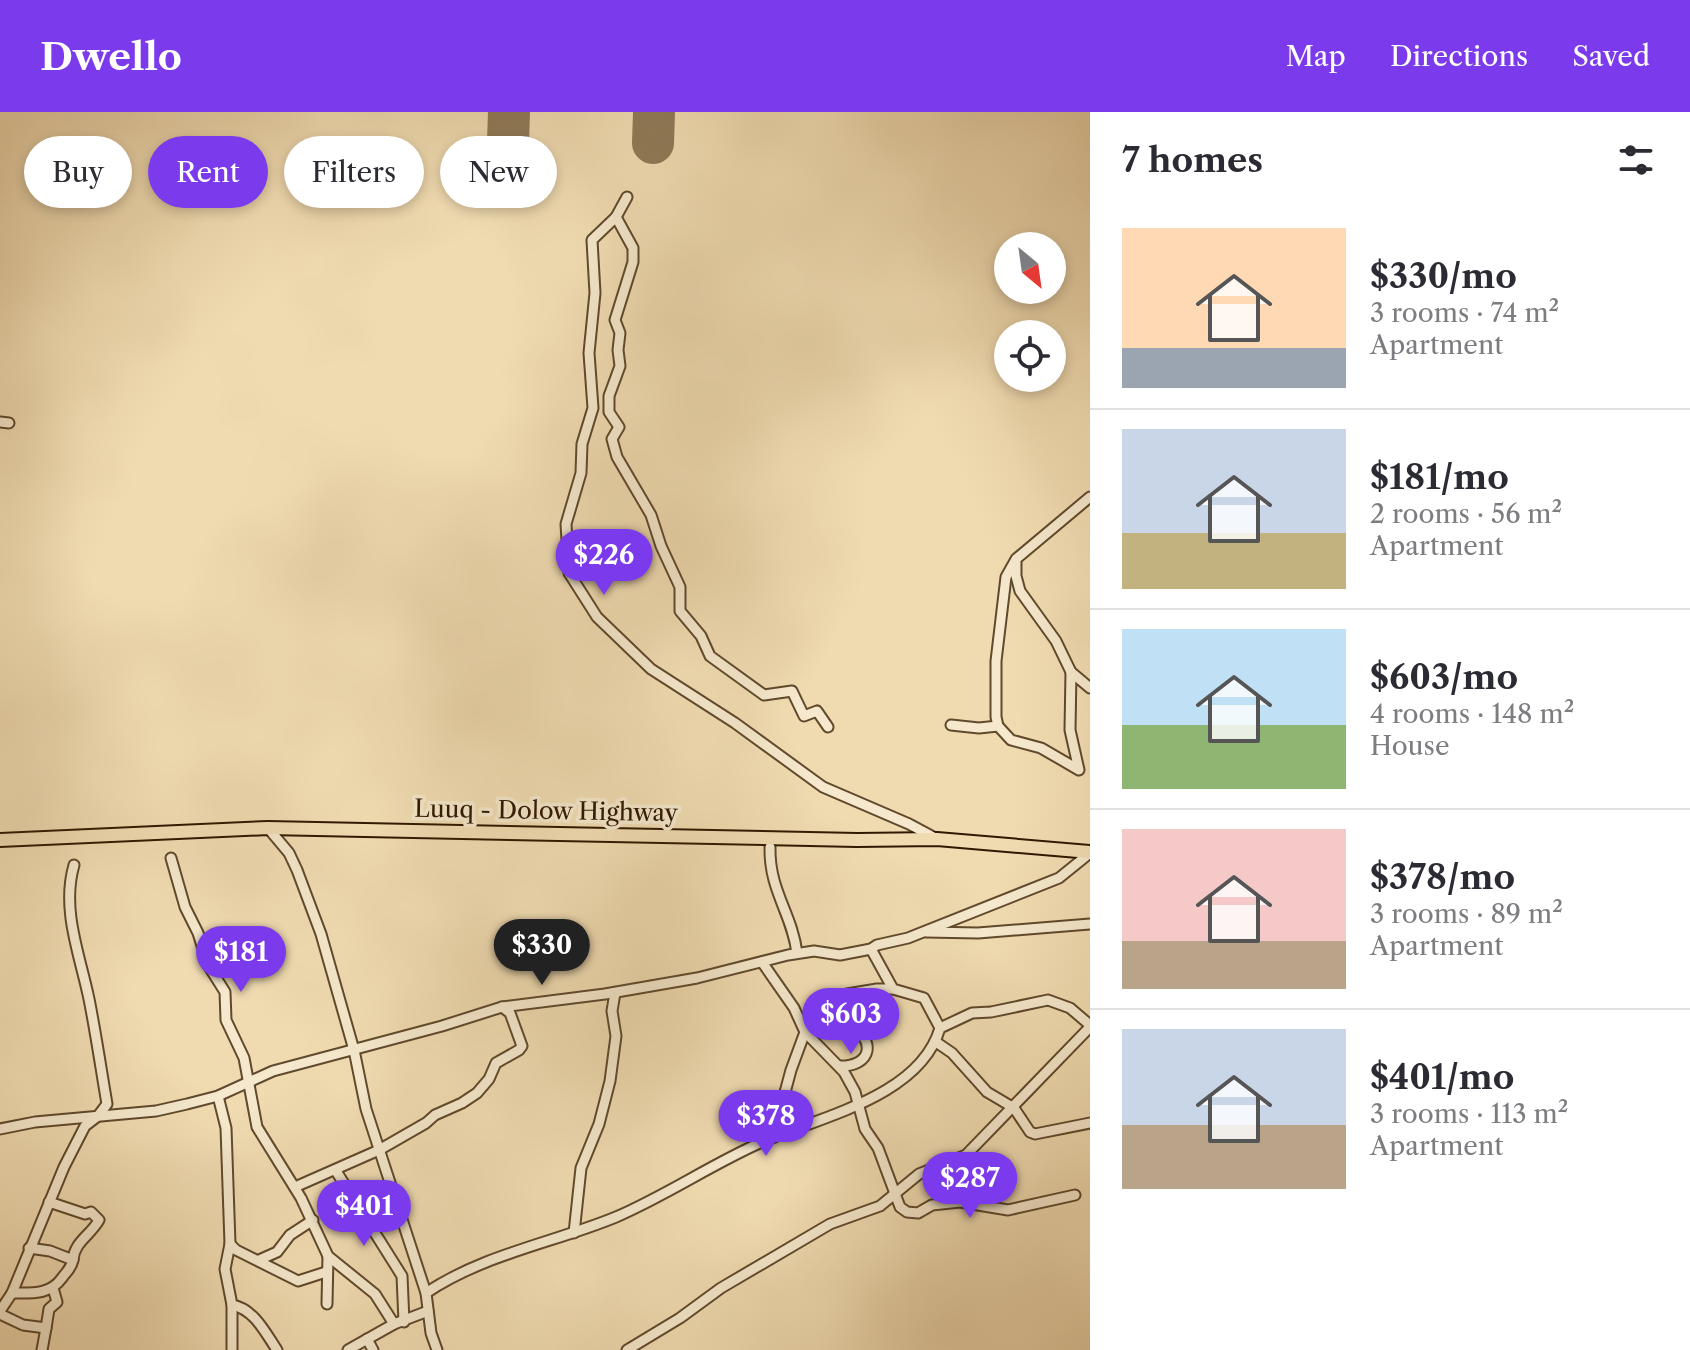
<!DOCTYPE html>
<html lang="en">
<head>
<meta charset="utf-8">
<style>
  :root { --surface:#fff; --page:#f7f7f7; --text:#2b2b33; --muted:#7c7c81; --line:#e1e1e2; --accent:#7c3aed }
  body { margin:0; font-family:"Libre Caslon Text",serif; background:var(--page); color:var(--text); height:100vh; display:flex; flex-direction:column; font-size:30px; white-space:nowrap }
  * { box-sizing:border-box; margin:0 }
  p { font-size:26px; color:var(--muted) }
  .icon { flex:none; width:44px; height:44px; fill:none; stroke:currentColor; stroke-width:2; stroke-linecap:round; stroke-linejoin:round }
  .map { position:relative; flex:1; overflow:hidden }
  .drawer { display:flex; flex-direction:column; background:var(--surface); width:600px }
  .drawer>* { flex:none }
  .guide { position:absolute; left:24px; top:24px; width:760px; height:72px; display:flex; gap:16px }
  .needle { width:52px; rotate:151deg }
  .buttons { position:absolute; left:994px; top:120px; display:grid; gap:16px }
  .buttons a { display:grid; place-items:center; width:72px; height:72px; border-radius:50%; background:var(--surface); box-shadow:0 4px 12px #0003; font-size:40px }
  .price { position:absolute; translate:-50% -68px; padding:0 18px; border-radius:28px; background:var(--accent); color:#fff; font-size:26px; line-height:52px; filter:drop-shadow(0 2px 4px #0008) }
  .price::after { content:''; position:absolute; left:50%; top:48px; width:24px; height:18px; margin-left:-12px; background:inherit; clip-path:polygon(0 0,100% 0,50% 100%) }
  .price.current { background:#222; color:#fff }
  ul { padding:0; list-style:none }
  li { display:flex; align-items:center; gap:24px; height:200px; padding:0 32px }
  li+li { border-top:2px solid var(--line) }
  li span { display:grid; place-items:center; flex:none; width:224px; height:160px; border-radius:0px; color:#555 }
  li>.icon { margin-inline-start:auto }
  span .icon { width:96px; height:96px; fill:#fffc; stroke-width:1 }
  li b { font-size:34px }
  h2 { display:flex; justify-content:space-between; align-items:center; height:96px; padding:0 32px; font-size:34px }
  .chip { padding:0 28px; border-radius:36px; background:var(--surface); box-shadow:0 4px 12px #0003; font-size:28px; line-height:72px }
  .chip.current { background:var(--accent); color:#fff }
  header { display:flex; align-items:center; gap:48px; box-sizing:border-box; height:112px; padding:0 40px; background:var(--accent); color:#fff }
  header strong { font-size:38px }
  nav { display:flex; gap:44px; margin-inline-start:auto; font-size:28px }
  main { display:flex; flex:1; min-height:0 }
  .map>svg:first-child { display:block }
</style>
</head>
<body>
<header>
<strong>Dwello</strong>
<nav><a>Map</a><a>Directions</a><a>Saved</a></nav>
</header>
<main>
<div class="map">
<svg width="1090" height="1238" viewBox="0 0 1090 1238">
  <rect width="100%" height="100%" fill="#f0dbb1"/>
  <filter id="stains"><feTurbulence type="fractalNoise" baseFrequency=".0025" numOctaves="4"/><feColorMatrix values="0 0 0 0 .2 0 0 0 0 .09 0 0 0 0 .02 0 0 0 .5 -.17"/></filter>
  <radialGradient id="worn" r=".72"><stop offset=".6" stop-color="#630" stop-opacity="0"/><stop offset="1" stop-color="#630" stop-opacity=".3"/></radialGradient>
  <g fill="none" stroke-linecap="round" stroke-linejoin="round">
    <g stroke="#907a58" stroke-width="42">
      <path d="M 653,31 L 654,0"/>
      <path d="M 507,60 L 509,0"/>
    </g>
    <defs>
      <g id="minor">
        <path d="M 627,85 L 616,105 L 592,128 L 595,181 L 589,241 L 593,296 L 582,332 L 581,361 L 566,412 L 569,461 L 597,505 L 651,557 L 735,611 L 823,675 L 909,712 L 937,727"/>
        <path d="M 616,105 L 633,136 L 633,150 L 615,208 L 620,221 L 618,238 L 620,254 L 609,284 L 609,300 L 619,315 L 612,327 L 617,345 L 651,403 L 661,434 L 680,475 L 680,499 L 701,524 L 710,544 L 764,583 L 792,579 L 804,604 L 817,599 L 828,615"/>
        <path d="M 0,310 L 9,311"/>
        <path d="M 1071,560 L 1056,529 L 1020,479 L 1016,464 L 1016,447 L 1090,385"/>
        <path d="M 951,613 L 979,616 L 998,614 L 1011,628 L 1041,636 L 1079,658 L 1070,618 L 1071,560 L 1090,576"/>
        <path d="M 998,614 L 996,605 L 996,549 L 1006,465 L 1015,449"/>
        <path d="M 268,716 L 289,741 L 297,758 L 321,822 L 354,938 L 366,997 L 426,1181 L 431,1221 L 437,1238"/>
        <path d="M 770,735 C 769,779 792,801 797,841"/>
        <path d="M 171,746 L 185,795 L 198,821 L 208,853 L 225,880 L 226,908 L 244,946 L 257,1015 L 301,1086 L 328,1144 L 375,1182 L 394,1212"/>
        <path d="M 926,820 L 978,821 L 1090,812"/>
        <path d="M 871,837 L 893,877 L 924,886 L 940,916"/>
        <path d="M 762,850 L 794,896 L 805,920 L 791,958 L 773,1025"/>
        <path d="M 805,920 L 844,960 L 855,980 L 865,1017 L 878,1036 L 900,1095 L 907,1100 L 918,1101 L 932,1093 L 960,1090 L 1008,1098 L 1075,1083"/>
        <path d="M 936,930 L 952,941 L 987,980 L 1014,996 L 1030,1020 L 1035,1022 L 1090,1011"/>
        <path d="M 839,954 C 872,955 877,928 849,912 L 845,890 L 847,882 L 877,877 L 893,877"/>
        <path d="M 218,984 L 226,1016 L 230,1132 L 225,1157 L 232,1193 L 232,1238"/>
        <path d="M 0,1017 L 35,1010 L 156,999 L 187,992 L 218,984 L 273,959 L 442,914 L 502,895 L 605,882 L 697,866 L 788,843 L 814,839 L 840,843 L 871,837 L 877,833 L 908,826 L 1059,766 L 1090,741"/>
        <path d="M 336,1059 L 402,1164 L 404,1210"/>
        <path d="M 295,1075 L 379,1038 L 426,1011 L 435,1003 L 462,991 L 477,981 L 489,967 L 496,951 L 519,938 L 522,934 L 510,901 L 502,895"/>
        <path d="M 49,1090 L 85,1102 L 91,1100 L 99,1108 C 91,1123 74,1130 73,1148"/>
        <path d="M 574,1121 L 581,1056 L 599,1012 L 610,969 L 616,924 L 612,899 L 615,881"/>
        <path d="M 230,1132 L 236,1138 L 298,1169 L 326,1160"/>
        <path d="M 259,1148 L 277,1140 L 290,1123 L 313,1108"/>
        <path d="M 12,1181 C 32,1181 50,1183 62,1166 C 67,1159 71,1157 73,1148 L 50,1139 L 29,1136"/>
        <path d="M 426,1181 C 484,1142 553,1131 616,1105 C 667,1083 712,1052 762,1030 C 819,1005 920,985 940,916 L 972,901 L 991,900 L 1048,888 L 1070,896 L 1090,913"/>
        <path d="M 327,1192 L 328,1144"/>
        <path d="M 232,1193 C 254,1197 265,1220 277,1238"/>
        <path d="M 0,1199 L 12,1181 L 64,1055 L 85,1014 L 98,1004 L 107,992 C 101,957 96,922 89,887 C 80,843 61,798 74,753"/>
        <path d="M 0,1202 L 23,1213 L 46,1216 L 49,1197 L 57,1190 L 53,1176"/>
        <path d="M 367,1227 L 373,1238"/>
        <path d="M 42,1238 L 46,1216"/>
        <path d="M 348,1238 L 394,1212 L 428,1199"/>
        <path d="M 627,1238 L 680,1206 L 721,1176 L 830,1112 L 880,1094 L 919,1062 L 966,1043 L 1090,915"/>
      </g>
      <path id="major" d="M 0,728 L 268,716 L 857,728 L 937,727 L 1090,740"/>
    </defs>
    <use href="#minor" stroke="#60492c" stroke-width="13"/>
    <use href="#major" stroke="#301800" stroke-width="16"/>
    <use href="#minor" stroke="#f5e8cc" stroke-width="9"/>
    <use href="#major" stroke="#f0dbb1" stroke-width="12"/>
  </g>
  <g text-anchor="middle" stroke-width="7" stroke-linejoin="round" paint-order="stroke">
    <g font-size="24" fill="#301800" stroke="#f5e8cc">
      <text transform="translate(546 699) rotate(1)" y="8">Luuq - Dolow Highway</text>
    </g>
  </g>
  <rect width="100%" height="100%" filter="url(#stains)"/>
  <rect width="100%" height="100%" fill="url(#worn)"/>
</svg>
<div class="buttons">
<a><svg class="needle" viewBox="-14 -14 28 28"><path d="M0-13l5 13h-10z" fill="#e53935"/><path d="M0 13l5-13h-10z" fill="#7c7c81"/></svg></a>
<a><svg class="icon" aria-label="locate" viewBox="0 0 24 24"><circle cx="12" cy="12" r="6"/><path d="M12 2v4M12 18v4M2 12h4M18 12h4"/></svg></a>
</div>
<b class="price" style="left:604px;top:485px">$226</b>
<b class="price current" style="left:542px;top:875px">$330</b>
<b class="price" style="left:241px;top:882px">$181</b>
<b class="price" style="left:851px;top:944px">$603</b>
<b class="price" style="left:766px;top:1046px">$378</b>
<b class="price" style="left:970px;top:1108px">$287</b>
<b class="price" style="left:364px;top:1136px">$401</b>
<div class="guide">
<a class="chip">Buy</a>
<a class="chip current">Rent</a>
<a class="chip">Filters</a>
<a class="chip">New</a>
</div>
</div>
<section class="drawer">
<h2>7 homes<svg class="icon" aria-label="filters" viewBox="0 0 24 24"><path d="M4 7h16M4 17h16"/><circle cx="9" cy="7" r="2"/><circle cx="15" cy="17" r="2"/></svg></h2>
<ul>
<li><span style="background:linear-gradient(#ffd9b3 75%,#9aa5b1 0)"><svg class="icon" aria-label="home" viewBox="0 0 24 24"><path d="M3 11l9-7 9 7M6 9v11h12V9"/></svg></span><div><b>$330/mo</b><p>3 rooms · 74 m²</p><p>Apartment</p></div></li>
<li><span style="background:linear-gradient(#c9d6e8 65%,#c2b280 0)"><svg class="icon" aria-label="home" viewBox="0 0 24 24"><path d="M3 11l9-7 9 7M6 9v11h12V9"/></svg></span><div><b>$181/mo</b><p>2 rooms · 56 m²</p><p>Apartment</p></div></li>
<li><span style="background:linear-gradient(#bfe0f5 60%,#8fb573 0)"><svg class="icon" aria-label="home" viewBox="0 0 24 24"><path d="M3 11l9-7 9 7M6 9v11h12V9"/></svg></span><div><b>$603/mo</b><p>4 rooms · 148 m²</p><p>House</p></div></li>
<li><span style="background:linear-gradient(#f6c9c9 70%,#b9a48a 0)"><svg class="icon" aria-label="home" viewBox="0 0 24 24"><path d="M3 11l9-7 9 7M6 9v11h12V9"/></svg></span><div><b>$378/mo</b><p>3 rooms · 89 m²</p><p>Apartment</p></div></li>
<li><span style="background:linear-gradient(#c9d6e8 60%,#b9a48a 0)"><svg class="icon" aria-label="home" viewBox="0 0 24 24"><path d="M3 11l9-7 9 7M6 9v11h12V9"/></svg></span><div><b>$401/mo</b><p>3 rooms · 113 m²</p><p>Apartment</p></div></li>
</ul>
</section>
</main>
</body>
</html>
